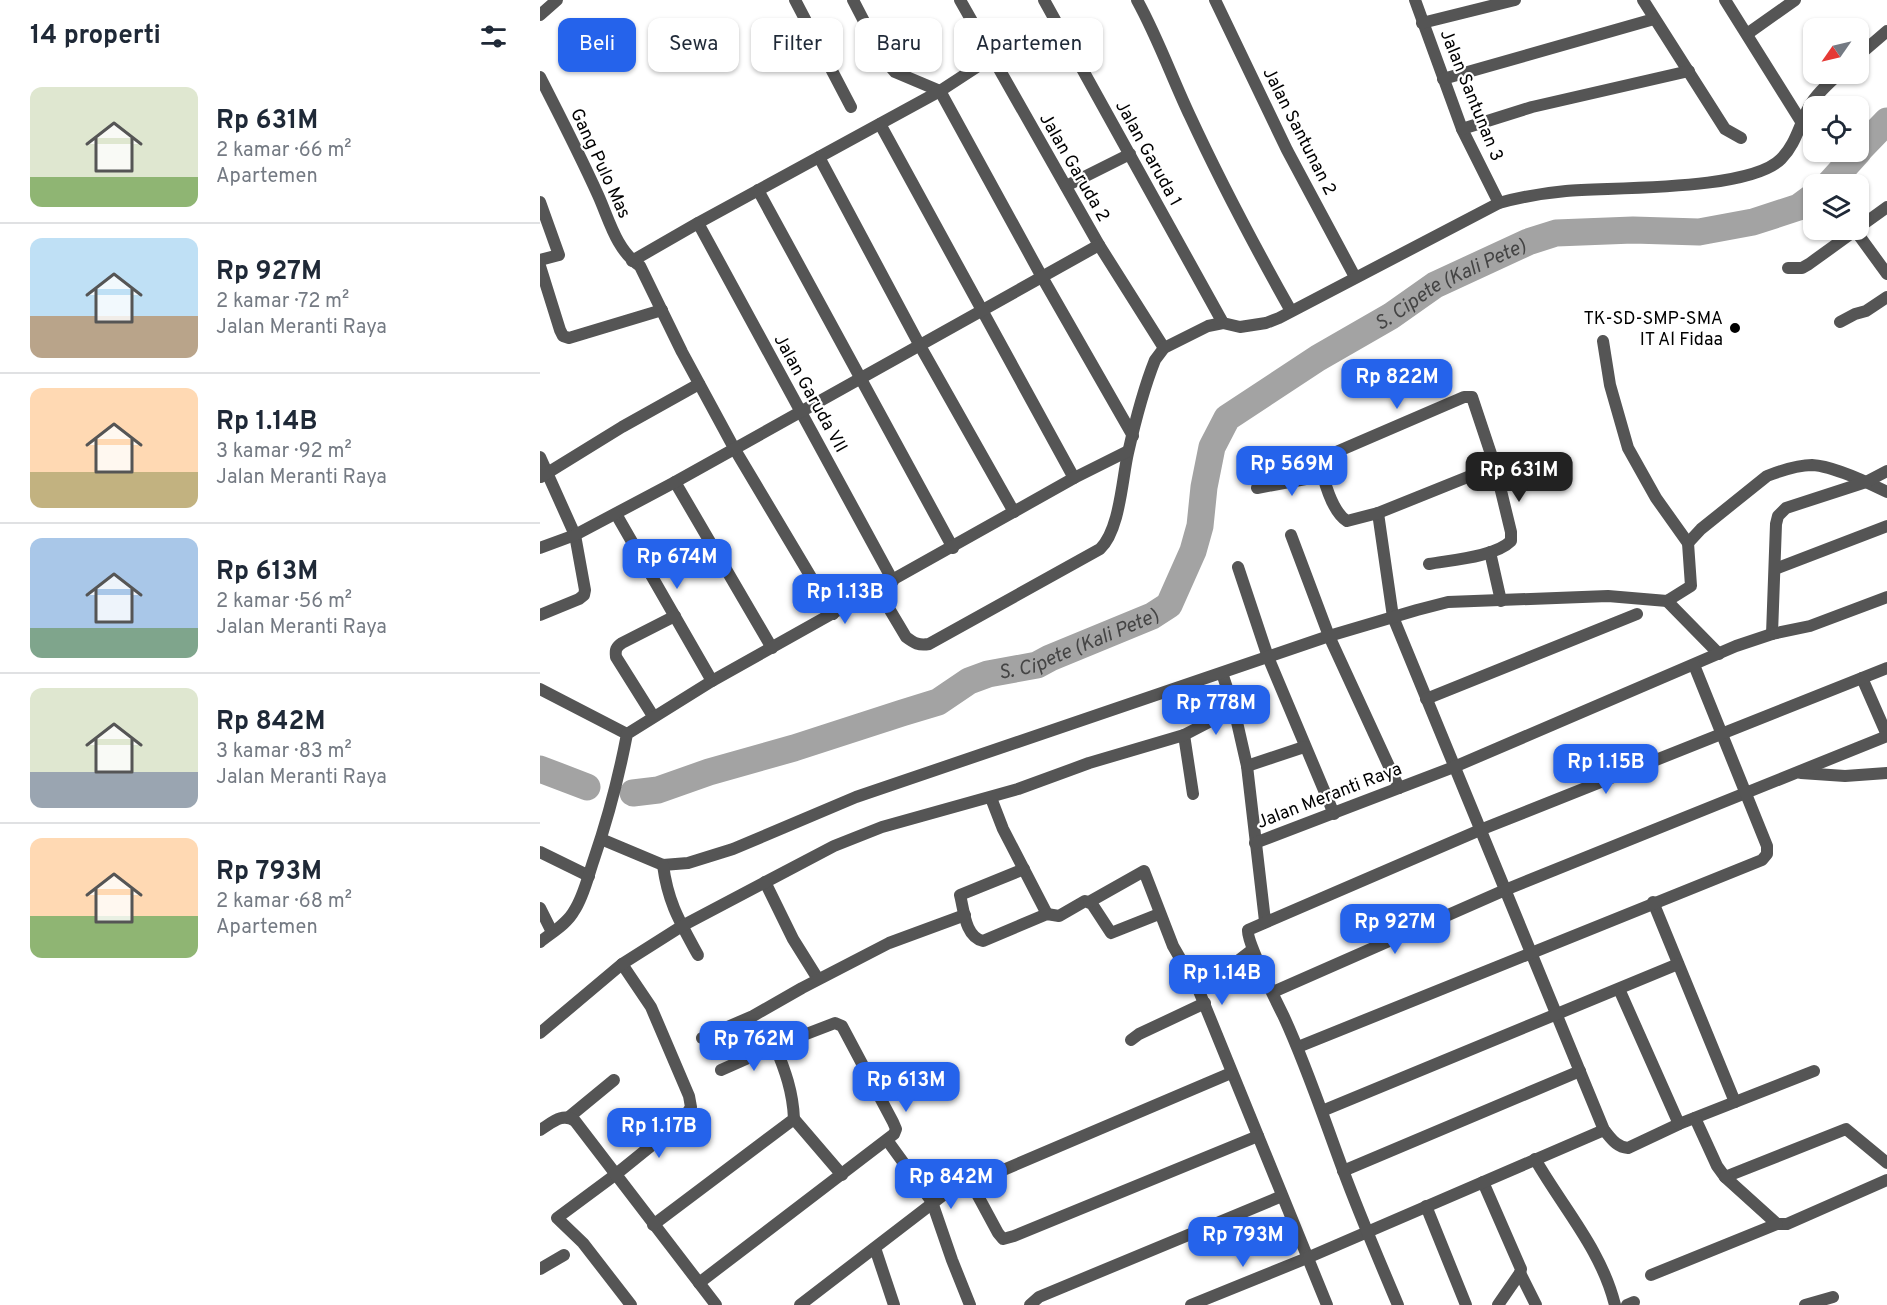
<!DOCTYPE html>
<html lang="id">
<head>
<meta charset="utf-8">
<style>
  :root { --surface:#fff; --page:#f2f2f3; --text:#1f2937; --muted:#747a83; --line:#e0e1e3; --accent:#2563eb }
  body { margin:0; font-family:Overpass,sans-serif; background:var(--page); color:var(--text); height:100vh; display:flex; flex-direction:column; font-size:22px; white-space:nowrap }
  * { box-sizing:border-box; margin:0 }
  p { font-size:20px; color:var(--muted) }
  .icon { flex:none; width:33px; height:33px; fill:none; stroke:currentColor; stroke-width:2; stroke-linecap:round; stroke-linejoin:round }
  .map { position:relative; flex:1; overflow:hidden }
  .side { display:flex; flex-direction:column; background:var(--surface); width:540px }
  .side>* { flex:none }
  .top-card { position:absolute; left:18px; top:18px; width:570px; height:54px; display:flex; gap:12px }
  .needle { width:39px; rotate:236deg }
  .controls { position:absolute; left:1263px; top:18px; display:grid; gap:12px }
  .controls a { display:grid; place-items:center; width:66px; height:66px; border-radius:12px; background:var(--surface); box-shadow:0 2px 4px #0004; font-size:30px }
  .price { position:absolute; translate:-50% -51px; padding:0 14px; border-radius:12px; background:var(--accent); color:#fff; font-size:20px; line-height:39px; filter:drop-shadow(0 2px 3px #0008) }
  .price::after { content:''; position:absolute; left:50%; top:36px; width:18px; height:14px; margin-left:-9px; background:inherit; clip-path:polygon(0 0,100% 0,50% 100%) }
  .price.selected { background:#222; color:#fff }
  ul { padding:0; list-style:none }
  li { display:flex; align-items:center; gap:18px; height:150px; padding:0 30px }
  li+li { border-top:2px solid var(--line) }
  li span { display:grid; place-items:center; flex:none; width:168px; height:120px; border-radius:12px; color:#555 }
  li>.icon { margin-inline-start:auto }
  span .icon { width:72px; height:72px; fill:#fffc; stroke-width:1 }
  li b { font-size:26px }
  h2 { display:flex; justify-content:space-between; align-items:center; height:72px; padding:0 30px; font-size:26px }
  .pill { padding:0 21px; border-radius:12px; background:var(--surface); box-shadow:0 2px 4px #0004; font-size:21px; line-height:54px }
  .pill.selected { background:var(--accent); color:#fff }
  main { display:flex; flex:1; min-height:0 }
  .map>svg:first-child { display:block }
</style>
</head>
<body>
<main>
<section class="side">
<h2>14 properti<svg class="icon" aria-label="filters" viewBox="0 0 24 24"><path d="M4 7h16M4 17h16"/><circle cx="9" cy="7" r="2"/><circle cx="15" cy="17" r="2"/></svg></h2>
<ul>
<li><span style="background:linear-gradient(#dfe7d0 75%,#8fb573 0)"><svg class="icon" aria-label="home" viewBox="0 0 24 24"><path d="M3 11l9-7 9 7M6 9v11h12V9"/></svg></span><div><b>Rp 631M</b><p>2 kamar · 66 m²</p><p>Apartemen</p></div></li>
<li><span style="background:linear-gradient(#bfe0f5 65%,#b9a48a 0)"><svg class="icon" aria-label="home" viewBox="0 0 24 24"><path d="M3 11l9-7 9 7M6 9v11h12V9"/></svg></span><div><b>Rp 927M</b><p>2 kamar · 72 m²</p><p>Jalan Meranti Raya</p></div></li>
<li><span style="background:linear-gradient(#ffd9b3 70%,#c2b280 0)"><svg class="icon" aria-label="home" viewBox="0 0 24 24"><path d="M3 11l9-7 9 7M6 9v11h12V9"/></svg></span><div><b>Rp 1.14B</b><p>3 kamar · 92 m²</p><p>Jalan Meranti Raya</p></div></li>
<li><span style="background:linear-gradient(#a9c7e8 75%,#7fa58c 0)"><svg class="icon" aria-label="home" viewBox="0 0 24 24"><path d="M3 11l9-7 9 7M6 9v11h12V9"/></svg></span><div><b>Rp 613M</b><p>2 kamar · 56 m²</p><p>Jalan Meranti Raya</p></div></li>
<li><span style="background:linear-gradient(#dfe7d0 70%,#9aa5b1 0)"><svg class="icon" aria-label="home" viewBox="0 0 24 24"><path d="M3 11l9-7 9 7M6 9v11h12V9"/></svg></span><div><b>Rp 842M</b><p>3 kamar · 83 m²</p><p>Jalan Meranti Raya</p></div></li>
<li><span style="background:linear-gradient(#ffd9b3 65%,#8fb573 0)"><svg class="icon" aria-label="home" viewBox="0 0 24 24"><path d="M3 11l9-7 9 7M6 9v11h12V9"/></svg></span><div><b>Rp 793M</b><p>2 kamar · 68 m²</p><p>Apartemen</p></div></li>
</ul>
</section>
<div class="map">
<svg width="1347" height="1305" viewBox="0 0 1347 1305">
  <rect width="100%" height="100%" fill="#fff"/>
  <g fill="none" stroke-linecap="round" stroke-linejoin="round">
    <g stroke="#a3a3a3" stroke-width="27">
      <path d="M 1318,151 L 1347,121"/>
      <path d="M 1289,184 L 1318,152"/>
      <path d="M 0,769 L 47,787"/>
      <path id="s1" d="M 93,793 L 118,790 L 169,772 L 254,748 L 362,713 L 398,702 L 429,681 L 448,674 L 497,665 L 510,658 L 612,616 L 629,605 L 653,551 L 660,526 L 664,487 L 672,447 L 687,418 L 778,358 L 851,316 L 895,285 L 988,242 L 1016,233 L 1093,230 L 1159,232 L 1213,222 L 1259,207 L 1274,196"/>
    </g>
    <g stroke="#555" stroke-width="12">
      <path d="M 255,0 L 311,107"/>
      <path d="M 313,0 L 343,58 L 355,72 L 400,91 L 502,277 L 593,436"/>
      <path d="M 420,0 L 559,245 L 624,348"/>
      <path d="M 504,0 L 683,323"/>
      <path d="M 597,0 C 618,38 632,78 650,116 C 681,183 715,247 751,311"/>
      <path d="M 675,0 L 747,150 L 815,277"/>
      <path d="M 875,0 L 922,129 L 959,203"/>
      <path d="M 1103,0 L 1185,129 L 1201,138"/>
      <path d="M 1185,0 L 1262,123"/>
      <path d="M 0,15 L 17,0"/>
      <path d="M 882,23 L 975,0"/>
      <path d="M 1207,34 L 1255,0"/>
      <path d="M 1318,56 L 1347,31"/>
      <path d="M 0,77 C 20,116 40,155 58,195 C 69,219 76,250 100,266 L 142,352 L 194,448 L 293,614"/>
      <path d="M 903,79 L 1114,19"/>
      <path d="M 340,124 L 534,478"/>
      <path d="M 922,129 L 992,107 L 1149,71"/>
      <path d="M 279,157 L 379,344 L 474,512"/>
      <path d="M 526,186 L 590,154"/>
      <path d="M 218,190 L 413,548"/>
      <path d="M 0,202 L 19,255 L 0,260"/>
      <path d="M 158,223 L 353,581"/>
      <path d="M 1318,228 L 1347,207"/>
      <path d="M 1315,230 L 1347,274"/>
      <path d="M 92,261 L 158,223 L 400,91 L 452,57"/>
      <path d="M 0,266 L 20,330 L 23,336 L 29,338 L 122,310"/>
      <path d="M 1248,268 L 1262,268 L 1269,264 L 1316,230"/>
      <path d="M 1300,322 L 1315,314 L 1326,311 L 1347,297"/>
      <path d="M 0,457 L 35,535 L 45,590 L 44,595 L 39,599 L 0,615"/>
      <path d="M 1,477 L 82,427 L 159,384"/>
      <path d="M 135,482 L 232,648"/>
      <path d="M 717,488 L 782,476"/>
      <path d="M 838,513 L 853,617 L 1064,1130 C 1071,1138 1076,1147 1088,1148 L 1139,1124 L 1274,1071"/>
      <path d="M 76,514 L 172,681"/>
      <path d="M 751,535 L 789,636 L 859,788"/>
      <path d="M 1148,543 L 1161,529 L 1227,476 C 1240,471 1258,465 1272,465 C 1292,466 1329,483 1347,492"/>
      <path d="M 0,548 L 35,535 L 135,482 L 559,245"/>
      <path d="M 950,552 L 961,601"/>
      <path d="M 889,564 C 911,560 955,557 971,541 L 971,532 L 955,466 L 932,397 L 924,397 L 787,456 L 781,462 C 782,477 792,512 807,521 L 838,513 L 955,466"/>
      <path d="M 698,567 L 728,657 L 794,814"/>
      <path d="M 1235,569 L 1347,526"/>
      <path d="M 338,590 L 366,637 C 374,643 379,646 389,644 L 560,549 C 580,530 582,479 588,453 C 595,422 603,390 615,360 L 624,348 L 668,326 L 683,323 L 700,327 L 726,323 L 739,318 L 959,203 C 981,197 1004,193 1026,191 C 1073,187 1210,191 1241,159 C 1256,144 1259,125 1269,107 C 1276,94 1288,84 1299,74"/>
      <path d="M 1127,601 L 1179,654"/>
      <path d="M 1232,634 L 1236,524 L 1238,516 L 1246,508 L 1326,482 L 1347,471"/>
      <path d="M 682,673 L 694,709 L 707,766 L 725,921"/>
      <path d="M 1322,678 L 1347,735"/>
      <path d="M 0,689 L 87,734"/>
      <path d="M 886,699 L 1097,614"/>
      <path d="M 113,716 L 76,657 C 75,650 76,647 82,643 L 135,616"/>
      <path d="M 644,735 L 653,794"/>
      <path d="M 707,766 L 764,747"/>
      <path d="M 1261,773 L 1305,776 L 1347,773"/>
      <path d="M 451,798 L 463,829 L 507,914"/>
      <path d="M 61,839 L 123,865 L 148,863 L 193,849 L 316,797 L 789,636 L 877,610 L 908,602 L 1068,596 L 1127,601 L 1151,586 L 1148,543 L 1116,498 L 1088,448 L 1070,385 L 1063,341"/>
      <path d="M 715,843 L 914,767 L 1196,646 L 1232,634 L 1270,626 L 1347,597"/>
      <path d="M 0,852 L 49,876"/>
      <path d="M 123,865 C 128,903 140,922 158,955"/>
      <path d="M 484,869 L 420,895 C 424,910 425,937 443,941 L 507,914 L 519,916 L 545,901 L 552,904 L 571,933 L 619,914"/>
      <path d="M 225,882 L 253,939 L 278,979"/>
      <path d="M 549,902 L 604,871 L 633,946 L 659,991"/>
      <path d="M 1113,902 L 1195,1102"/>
      <path d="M 0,908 L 12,932"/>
      <path d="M 0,942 C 11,933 27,924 34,911 C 44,896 48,876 54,859 C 68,818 79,776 87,734 L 172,681 L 534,478 L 588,451"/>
      <path d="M 712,950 L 659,991 L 787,1305"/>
      <path d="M 82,964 L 111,1007 L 149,1096 L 151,1107 L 143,1120 L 75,1175 L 17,1218 L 43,1243 L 91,1305"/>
      <path d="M 1079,989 L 1139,1124"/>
      <path d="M 733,992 L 965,890 L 1347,736"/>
      <path d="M 0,1033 L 82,964 L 142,926 L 294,846 L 342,827 L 478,789 L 549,763 L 644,735 L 694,709"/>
      <path d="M 162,1038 L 213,1016 L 262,988 L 349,943 L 425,915"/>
      <path d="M 591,1040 L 599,1034 L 665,1003"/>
      <path d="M 758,1047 L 1222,860 L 1227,854 L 1227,846 L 1154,665"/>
      <path d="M 181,1070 L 235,1046"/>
      <path d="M 782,1111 L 1138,964"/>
      <path d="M 29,1117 L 74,1080"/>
      <path d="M 1155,1118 L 1177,1166 L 1185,1177 L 1306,1129 L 1347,1163"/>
      <path d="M 254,1119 L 302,1175"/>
      <path d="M 0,1130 C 12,1123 22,1112 35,1121 L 176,1305"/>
      <path d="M 347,1140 L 392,1202 L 412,1260 L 430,1305"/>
      <path d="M 995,1159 C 1023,1208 1061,1249 1075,1305"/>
      <path d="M 803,1171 L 1040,1071"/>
      <path d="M 1185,1177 L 1237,1224 L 1247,1224 L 1347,1180"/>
      <path d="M 943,1182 L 981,1269 L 980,1273 L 958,1305"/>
      <path d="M 431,1183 L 458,1233 L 463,1239 L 474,1236 L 718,1136"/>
      <path d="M 886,1206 L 926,1305"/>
      <path d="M 113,1225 L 254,1119 C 253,1092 245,1070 235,1046 L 295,1023 L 302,1026 L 353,1122 L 356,1129 L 354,1134 L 159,1283"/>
      <path d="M 335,1248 L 354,1305"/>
      <path d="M 0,1269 L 24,1255"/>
      <path d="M 980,1273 L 996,1305"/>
      <path d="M 1111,1275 L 1237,1224"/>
      <path d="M 260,1305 L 402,1196 L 691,1073"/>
      <path d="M 490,1305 L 499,1297 L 742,1196"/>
      <path d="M 651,1305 L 767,1258 L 1064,1130"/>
      <path d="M 858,1305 C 839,1260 820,1216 803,1170 C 784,1119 767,1067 744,1017 C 737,1003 706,940 708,930 L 940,830 L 1347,668"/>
      <path d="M 1087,1305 L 1094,1302"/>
      <path d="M 1265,1305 L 1293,1297"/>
    </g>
  </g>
  <circle fill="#000" stroke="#fff" stroke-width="2" cx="1195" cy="328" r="6"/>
  <g text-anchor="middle" stroke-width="4.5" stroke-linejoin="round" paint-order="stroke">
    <g font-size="18" fill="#000" stroke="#fff">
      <text transform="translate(932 95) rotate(68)" y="6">Jalan Santunan 3</text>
      <text transform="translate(760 131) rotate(63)" y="6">Jalan Santunan 2</text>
      <text transform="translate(609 153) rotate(61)" y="6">Jalan Garuda 1</text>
      <text transform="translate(61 163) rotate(65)" y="6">Gang Pulo Mas</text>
      <text transform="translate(535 167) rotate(60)" y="6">Jalan Garuda 2</text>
      <text transform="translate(271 393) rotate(61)" y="6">Jalan Garuda VII</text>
      <text transform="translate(789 795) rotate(-21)" y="6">Jalan Meranti Raya</text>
    </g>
    <g font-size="18" fill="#000" stroke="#fff" text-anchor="end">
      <text x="1183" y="324">TK-SD-SMP-SMA<tspan x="1183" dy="21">IT Al Fidaa</tspan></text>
    </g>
    <g font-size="20" font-style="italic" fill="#444" stroke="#fff">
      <text dy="7" stroke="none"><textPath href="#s1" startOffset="1030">S. Cipete (Kali Pete)</textPath></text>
      <text dy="7" stroke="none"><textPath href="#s1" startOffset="472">S. Cipete (Kali Pete)</textPath></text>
    </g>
  </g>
</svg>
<div class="controls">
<a><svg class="needle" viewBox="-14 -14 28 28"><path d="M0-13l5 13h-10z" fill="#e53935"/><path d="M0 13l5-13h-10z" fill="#747a83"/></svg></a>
<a><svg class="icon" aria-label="locate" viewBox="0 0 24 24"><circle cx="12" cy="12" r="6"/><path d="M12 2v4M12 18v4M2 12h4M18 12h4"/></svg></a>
<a><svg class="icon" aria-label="layers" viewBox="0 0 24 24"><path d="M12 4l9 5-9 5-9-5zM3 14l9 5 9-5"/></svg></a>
</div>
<b class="price" style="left:857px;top:410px">Rp 822M</b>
<b class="price" style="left:752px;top:497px">Rp 569M</b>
<b class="price selected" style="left:979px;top:503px">Rp 631M</b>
<b class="price" style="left:137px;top:590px">Rp 674M</b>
<b class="price" style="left:305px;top:625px">Rp 1.13B</b>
<b class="price" style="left:676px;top:736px">Rp 778M</b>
<b class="price" style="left:1066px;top:795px">Rp 1.15B</b>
<b class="price" style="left:855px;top:955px">Rp 927M</b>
<b class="price" style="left:682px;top:1006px">Rp 1.14B</b>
<b class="price" style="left:214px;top:1072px">Rp 762M</b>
<b class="price" style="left:366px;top:1113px">Rp 613M</b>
<b class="price" style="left:119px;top:1159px">Rp 1.17B</b>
<b class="price" style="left:411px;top:1210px">Rp 842M</b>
<b class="price" style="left:703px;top:1268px">Rp 793M</b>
<div class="top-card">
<a class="pill selected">Beli</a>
<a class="pill">Sewa</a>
<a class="pill">Filter</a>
<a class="pill">Baru</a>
<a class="pill">Apartemen</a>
</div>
</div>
</main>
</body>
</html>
